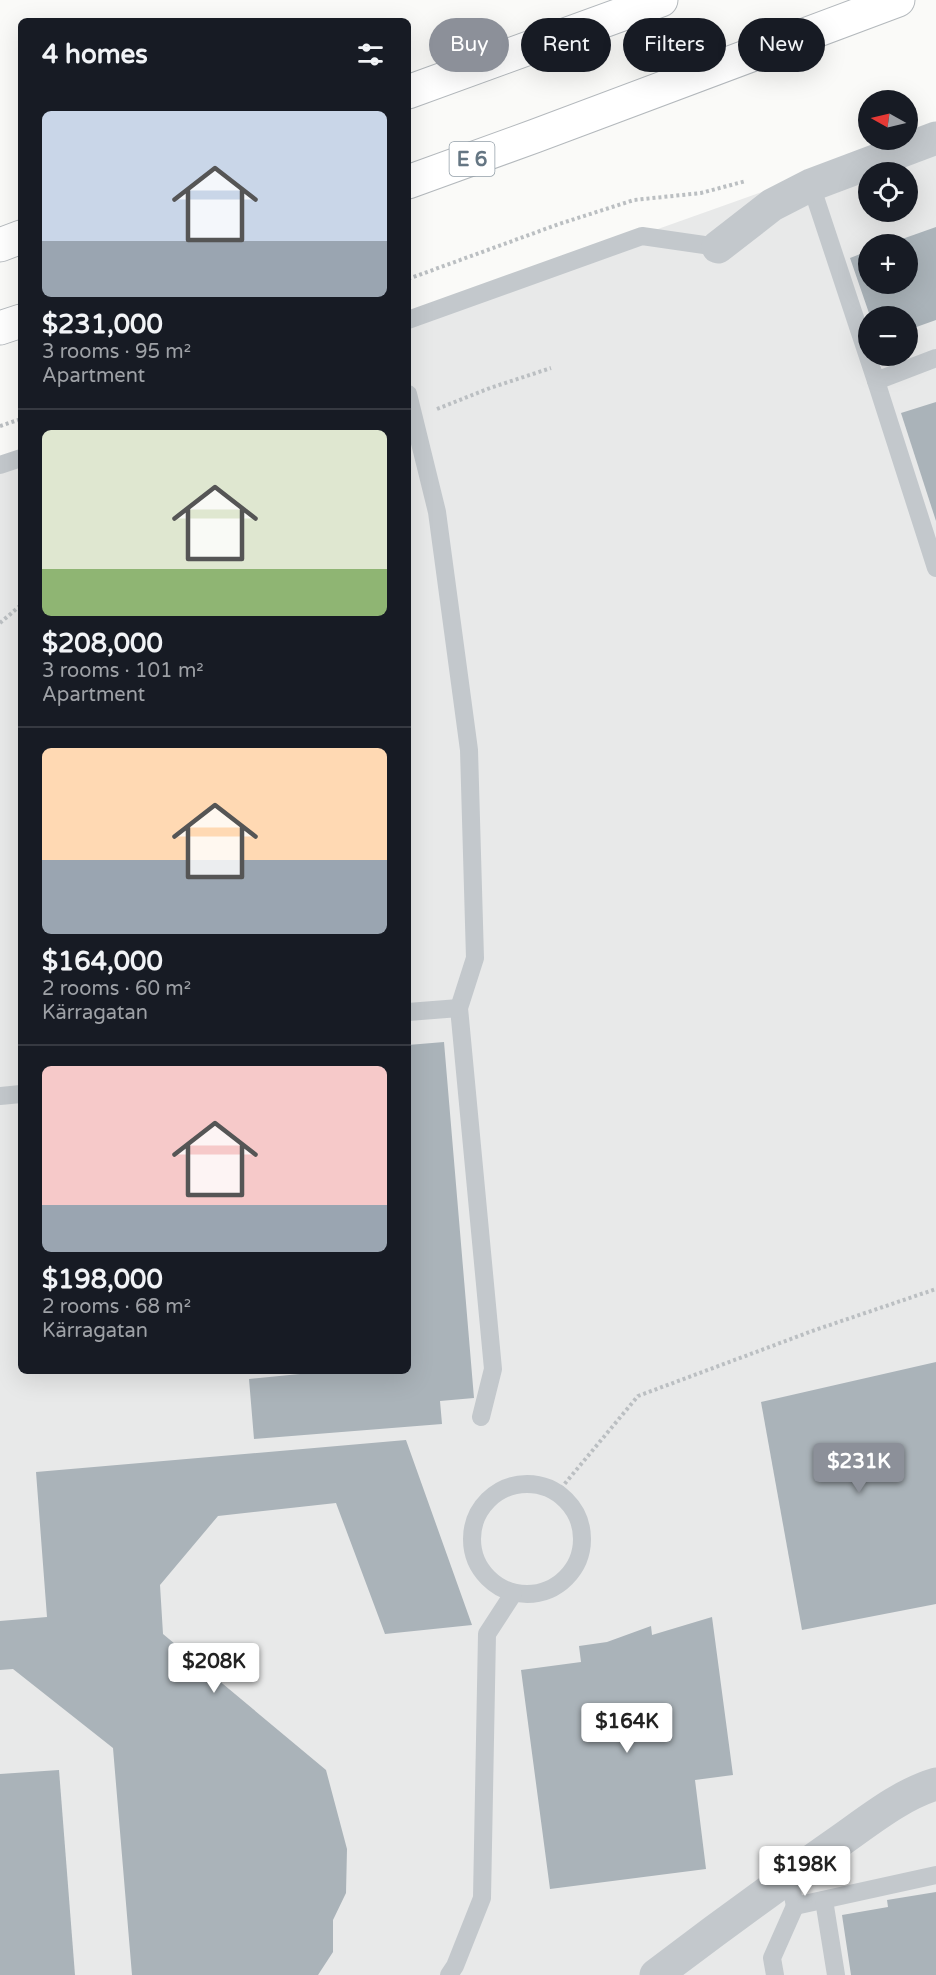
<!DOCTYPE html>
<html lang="en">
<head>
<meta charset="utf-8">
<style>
  :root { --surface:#171b24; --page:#242831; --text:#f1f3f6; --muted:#9ea1a6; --line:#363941; --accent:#8c9099 }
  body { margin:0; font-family:"Varela Round",sans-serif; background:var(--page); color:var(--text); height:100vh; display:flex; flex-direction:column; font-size:22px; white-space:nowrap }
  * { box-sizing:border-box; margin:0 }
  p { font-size:20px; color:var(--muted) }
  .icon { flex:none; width:33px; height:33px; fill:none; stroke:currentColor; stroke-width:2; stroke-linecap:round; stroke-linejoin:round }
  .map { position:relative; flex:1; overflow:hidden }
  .sheet { position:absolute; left:18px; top:18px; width:393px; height:1356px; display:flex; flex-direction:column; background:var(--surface); border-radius:9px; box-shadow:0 6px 24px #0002 }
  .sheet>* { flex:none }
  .hud { position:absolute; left:429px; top:18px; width:417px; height:54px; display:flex; gap:12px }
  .needle { width:39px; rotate:278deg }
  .buttons { position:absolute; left:858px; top:90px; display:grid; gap:12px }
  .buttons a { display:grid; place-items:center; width:60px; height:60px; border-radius:50%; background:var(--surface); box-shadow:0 6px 24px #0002; font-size:30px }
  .price { position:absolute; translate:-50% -51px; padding:0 14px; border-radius:6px; background:#fff; color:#222; font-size:20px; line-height:39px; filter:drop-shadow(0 2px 3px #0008) }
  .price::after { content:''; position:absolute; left:50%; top:36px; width:18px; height:14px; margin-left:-9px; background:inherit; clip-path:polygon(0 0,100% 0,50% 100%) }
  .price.active { background:var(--accent); color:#fff }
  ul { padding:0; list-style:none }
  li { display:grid; align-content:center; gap:12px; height:318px; padding:0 24px }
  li+li { border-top:2px solid var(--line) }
  li span { display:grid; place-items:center; height:186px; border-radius:9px; color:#555 }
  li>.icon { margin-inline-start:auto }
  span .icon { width:108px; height:108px; fill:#fffc; stroke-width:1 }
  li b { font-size:26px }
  h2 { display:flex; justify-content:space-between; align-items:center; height:72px; padding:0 24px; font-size:26px }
  .tag { padding:0 21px; border-radius:27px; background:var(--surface); box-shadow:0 6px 24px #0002; font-size:21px; line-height:54px }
  .tag.active { background:var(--accent); color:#fff }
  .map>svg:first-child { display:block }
</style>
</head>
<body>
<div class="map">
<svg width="936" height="1975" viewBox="0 0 936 1975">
  <rect width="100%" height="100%" fill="#fafaf8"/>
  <path fill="#e8e9e9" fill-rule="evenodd" d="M 936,130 L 936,1975 L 0,1975 L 0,469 L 21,461 L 21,1371 L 408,1371 L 408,318 ZM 868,172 L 908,172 L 908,212 L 868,212 ZM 868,244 L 908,244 L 908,284 L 868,284 ZM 868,316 L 908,316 L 908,356 L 868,356 Z"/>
  <g fill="#aab3b9">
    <path d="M 936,227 L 936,320 L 908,330 L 908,316 L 870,316 L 850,258 L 868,251 L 868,284 L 908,284 L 908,244 L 888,244 Z"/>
    <path d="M 936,402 L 936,521 L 901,413 Z"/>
    <path d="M 444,1042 L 474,1398 L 440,1401 L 442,1424 L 254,1439 L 249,1379 L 320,1372 L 320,1371 L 408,1371 L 408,1045 Z"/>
    <path d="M 936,1362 L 936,1604 L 802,1630 L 761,1402 Z"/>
    <path d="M 406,1440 L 472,1625 L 385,1634 L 336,1503 L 218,1516 L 160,1585 L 163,1634 L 326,1770 L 347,1849 L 346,1893 L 333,1920 L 333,1952 L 318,1975 L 132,1975 L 113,1748 L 13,1669 L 0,1670 L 0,1621 L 47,1617 L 36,1472 Z"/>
    <path d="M 712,1617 L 733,1775 L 695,1780 L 706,1869 L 550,1889 L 521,1670 L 581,1662 L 579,1646 L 607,1642 L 651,1626 L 652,1635 Z"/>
    <path d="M 59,1770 L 75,1975 L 0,1975 L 0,1774 Z"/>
    <path d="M 936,1892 L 936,1975 L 851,1975 L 842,1915 L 888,1907 L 887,1900 Z"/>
  </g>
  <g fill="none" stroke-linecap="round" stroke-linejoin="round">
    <defs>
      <g id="motorway">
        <path d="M 408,92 L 661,0"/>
        <path d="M 408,182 L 535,136 L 898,0"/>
        <path d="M 0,245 L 21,237"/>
        <path d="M 0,328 L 21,321"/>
      </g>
    </defs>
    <use href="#motorway" stroke="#b4b9bd" stroke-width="35"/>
    <g stroke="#bbbfc2" stroke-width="4" stroke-dasharray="3 3" stroke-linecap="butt">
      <path d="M 408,279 L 559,224 L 634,200 L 701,193 L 746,181"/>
      <path d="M 437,409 L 490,388 L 551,368"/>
      <path d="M 0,426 L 21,419"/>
      <path d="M 0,623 L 21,605"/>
      <path d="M 557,1493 L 638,1396 L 815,1330 L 936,1289"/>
    </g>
    <g stroke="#c3c8cc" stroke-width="18">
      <path d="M 811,185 L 876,381 L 936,358"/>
      <path d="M 408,320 L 642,236 L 718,247"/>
      <path d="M 876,381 L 936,568"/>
      <path d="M 408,394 L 437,512 L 469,750 L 475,958 L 459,1008 L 493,1369 L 481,1417"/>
      <path d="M 0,465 L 21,458"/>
      <path d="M 408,1012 L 459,1008"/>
      <path d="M 0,1096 L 21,1094"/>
      <circle cx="527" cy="1539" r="55"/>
      <path d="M 789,1877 L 795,1906 L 936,1875"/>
      <path d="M 824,1900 L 836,1975"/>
      <path d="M 449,1975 L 455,1966 L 482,1898 L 487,1634 L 513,1594"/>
      <path d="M 775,1975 L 772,1958 L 795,1906"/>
    </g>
    <g stroke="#c3c8cc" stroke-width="33">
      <path d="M 718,247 L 772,205 L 811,185 L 936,138"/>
      <path d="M 656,1975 C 715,1930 774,1887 834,1845 C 866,1823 899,1795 936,1784"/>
    </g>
    <use href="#motorway" stroke="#fff" stroke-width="33"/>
  </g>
  <g text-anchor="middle" stroke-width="6" stroke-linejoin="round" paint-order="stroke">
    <rect fill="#fff" stroke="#939fa8" stroke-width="1.5" x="449.5" y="142" width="45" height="34" rx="4.5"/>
    <g font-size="20" font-weight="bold" fill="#657683">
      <text x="472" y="166">E 6</text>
    </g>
  </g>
</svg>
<div class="buttons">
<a><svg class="needle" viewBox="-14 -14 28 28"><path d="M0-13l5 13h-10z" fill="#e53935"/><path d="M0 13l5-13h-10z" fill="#9ea1a6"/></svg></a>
<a><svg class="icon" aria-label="locate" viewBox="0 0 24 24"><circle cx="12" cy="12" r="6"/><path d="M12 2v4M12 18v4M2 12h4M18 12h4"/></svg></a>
<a>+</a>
<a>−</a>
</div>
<b class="price active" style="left:859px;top:1494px">$231K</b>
<b class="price" style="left:214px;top:1694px">$208K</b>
<b class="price" style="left:627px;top:1754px">$164K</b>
<b class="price" style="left:805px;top:1897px">$198K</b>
<div class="hud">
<a class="tag active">Buy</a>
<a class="tag">Rent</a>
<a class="tag">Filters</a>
<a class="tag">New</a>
</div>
<section class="sheet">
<h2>4 homes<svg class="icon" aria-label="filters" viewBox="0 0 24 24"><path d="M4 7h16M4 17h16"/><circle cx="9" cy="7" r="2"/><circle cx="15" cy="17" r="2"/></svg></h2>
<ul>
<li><span style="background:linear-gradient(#c9d6e8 70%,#9aa5b1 0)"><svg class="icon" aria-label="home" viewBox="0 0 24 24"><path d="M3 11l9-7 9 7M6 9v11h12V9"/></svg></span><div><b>$231,000</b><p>3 rooms · 95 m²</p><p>Apartment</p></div></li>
<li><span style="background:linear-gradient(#dfe7d0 75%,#8fb573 0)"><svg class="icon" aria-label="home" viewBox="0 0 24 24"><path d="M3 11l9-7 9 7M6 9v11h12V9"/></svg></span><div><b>$208,000</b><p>3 rooms · 101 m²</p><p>Apartment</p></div></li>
<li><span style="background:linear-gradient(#ffd9b3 60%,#9aa5b1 0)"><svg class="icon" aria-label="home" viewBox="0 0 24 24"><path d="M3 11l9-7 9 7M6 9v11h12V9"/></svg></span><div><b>$164,000</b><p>2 rooms · 60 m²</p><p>Kärragatan</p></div></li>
<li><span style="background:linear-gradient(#f6c9c9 75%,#9aa5b1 0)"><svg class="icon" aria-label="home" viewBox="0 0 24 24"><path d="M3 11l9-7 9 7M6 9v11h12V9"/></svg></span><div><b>$198,000</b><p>2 rooms · 68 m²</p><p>Kärragatan</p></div></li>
</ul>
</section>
</div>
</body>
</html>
